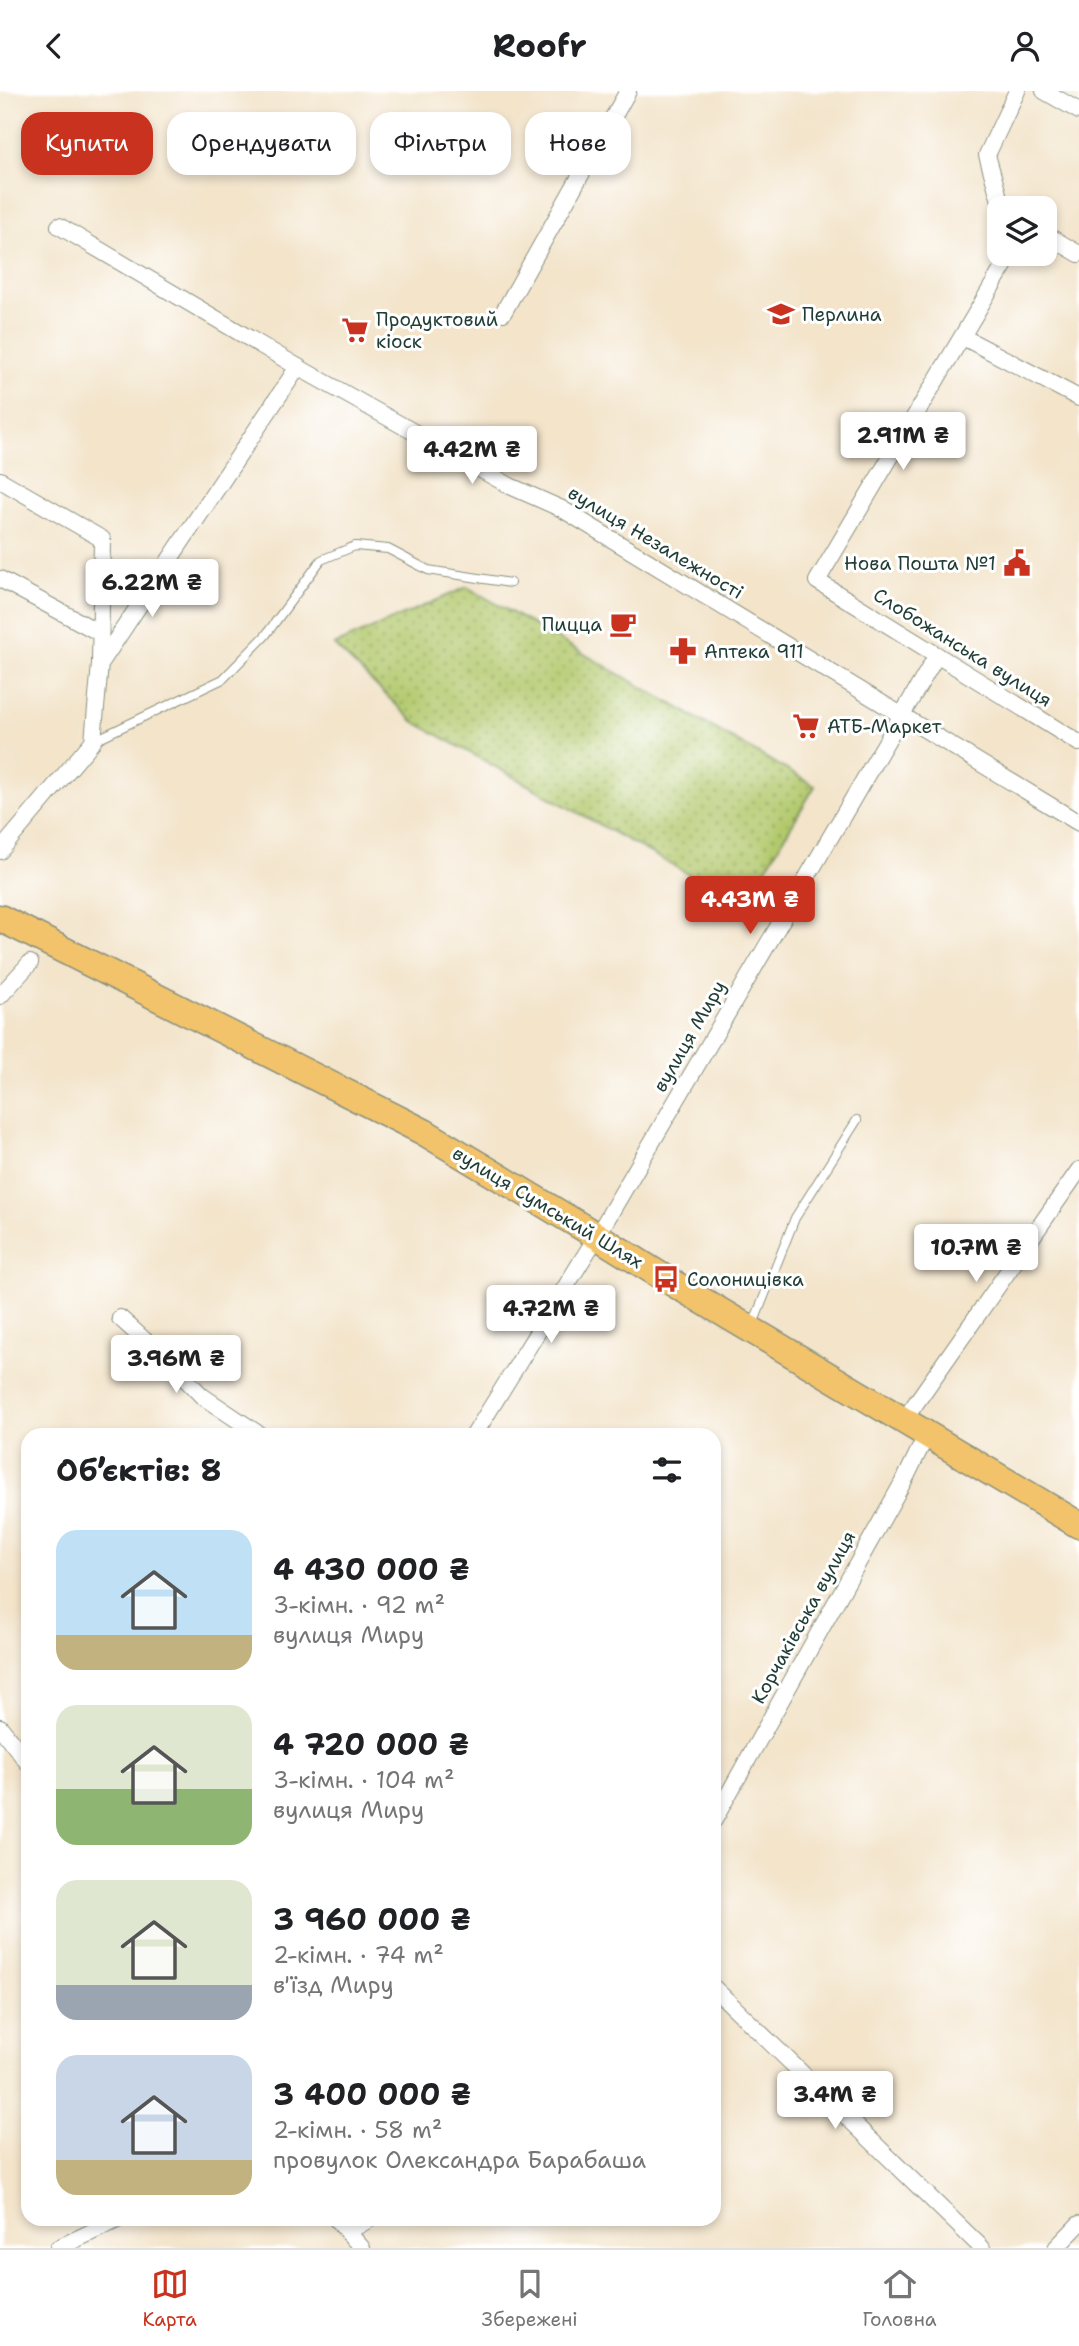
<!DOCTYPE html>
<html lang="uk">
<head>
<meta charset="utf-8">
<style>
  :root { --surface:#fff; --page:#f6f6f6; --text:#202124; --muted:#757577; --line:#e0e0e0; --accent:#c8321e }
  body { margin:0; font-family:"Shantell Sans",sans-serif; background:var(--page); color:var(--text); height:100vh; display:flex; flex-direction:column; font-size:26px; white-space:nowrap }
  * { box-sizing:border-box; margin:0 }
  p { font-size:23px; color:var(--muted) }
  .icon { flex:none; width:38px; height:38px; fill:none; stroke:currentColor; stroke-width:2; stroke-linecap:round; stroke-linejoin:round }
  .map { position:relative; flex:1; overflow:hidden }
  .side { position:absolute; left:21px; top:1337px; width:700px; height:798px; display:flex; flex-direction:column; background:var(--surface); border-radius:21px; box-shadow:0 4px 10px #0003 }
  .side>* { flex:none }
  .banner { position:absolute; left:21px; top:21px; width:700px; height:63px; display:flex; gap:14px }
  .tools { position:absolute; left:987px; top:105px; display:grid; gap:14px }
  .tools a { display:grid; place-items:center; width:70px; height:70px; border-radius:14px; background:var(--surface); box-shadow:0 4px 10px #0003; font-size:35px }
  .price { position:absolute; translate:-50% -60px; padding:0 16px; border-radius:7px; background:#fff; color:#222; font-size:23px; line-height:46px; filter:drop-shadow(0 2px 4px #0008) }
  .price::after { content:''; position:absolute; left:50%; top:42px; width:21px; height:16px; margin-left:-10px; background:inherit; clip-path:polygon(0 0,100% 0,50% 100%) }
  .price.selected { background:var(--accent); color:#fff }
  ul { padding:0; list-style:none }
  li { display:flex; align-items:center; gap:21px; height:175px; padding:0 35px }
  li span { display:grid; place-items:center; flex:none; width:196px; height:140px; border-radius:21px; color:#555 }
  li>.icon { margin-inline-start:auto }
  span .icon { width:84px; height:84px; fill:#fffc; stroke-width:1 }
  li b { font-size:30px }
  h2 { display:flex; justify-content:space-between; align-items:center; height:84px; padding:0 35px; font-size:30px }
  .chip { padding:0 24px; border-radius:21px; background:var(--surface); box-shadow:0 4px 10px #0003; font-size:24px; line-height:63px }
  .chip.selected { background:var(--accent); color:#fff }
  header { display:flex; justify-content:space-between; align-items:center; height:91px; padding:0 35px; background:var(--surface); font-size:32px; font-weight:700 }
  .dock { display:flex; justify-content:space-around; align-items:center; height:98px; border-top:2px solid var(--line); background:var(--surface); font-size:19px; color:var(--muted) }
  .dock a { display:grid; justify-items:center; gap:4px }
  .dock .selected { color:var(--accent) }
  .map>svg:first-child { display:block }
</style>
</head>
<body>
<header><svg class="icon" aria-label="back" viewBox="0 0 24 24"><path d="M15 5l-7 7 7 7"/></svg>Roofr<svg class="icon" aria-label="person" viewBox="0 0 24 24"><circle cx="12" cy="8" r="4"/><path d="M4 21q1-7 8-7t8 7"/></svg></header>
<div class="map">
<svg width="1079" height="2157" viewBox="0 0 1079 2157">
  <defs>
    <pattern id="green-dots" width="8" height="8" patternUnits="userSpaceOnUse" patternTransform="scale(1.75)"><rect width="8" height="8" fill="#b3c96d"/><path d="M2 2h.1M6 6h.1" fill="none" stroke="#91a45a" stroke-width="1.8" stroke-linecap="round"/></pattern>
  </defs>
  <rect width="100%" height="100%" fill="#fff"/>
  <filter id="ink" filterUnits="userSpaceOnUse"><feTurbulence type="fractalNoise" baseFrequency=".0143" numOctaves="2"/><feDisplacementMap in="SourceGraphic" scale="14" xChannelSelector="R" yChannelSelector="G"/><feConvolveMatrix kernelMatrix="1 2 1 2 8 2 1 2 1" color-interpolation-filters="sRGB"/></filter>
  <filter id="wash" filterUnits="userSpaceOnUse"><feTurbulence type="fractalNoise" baseFrequency=".00686" numOctaves="4" result="noise"/><feDisplacementMap in="SourceGraphic" scale="28" xChannelSelector="R" yChannelSelector="G"/><feGaussianBlur stdDeviation="1.57" result="paint"/><feColorMatrix in="noise" values="0 0 0 0 0 0 0 0 0 0 0 0 0 0 0 0 0 1.4 0 .05"/><feComposite in="paint" operator="in"/></filter>
  <g filter="url(#wash)">
    <rect width="100%" height="100%" fill="#f3e4ca"/>
    <path fill="url(#green-dots)" stroke="#698350" stroke-width="2" d="M 467,496 L 815,695 L 744,814 L 413,630 L 334,554 Z"/>
  </g>
  <g filter="url(#ink)">
    <g fill="none" stroke-linecap="round" stroke-linejoin="round">
      <defs>
        <g id="service">
          <path d="M 93,650 L 223,588 L 265,545 L 321,469 L 355,455 L 388,458 L 428,479 L 510,492"/>
          <path d="M 752,1236 L 795,1127 L 857,1029"/>
        </g>
        <g id="minor">
          <path d="M 1044,0 L 1079,20"/>
          <path d="M 1002,117 L 987,64 L 1017,0"/>
          <path d="M 59,135 L 303,279 L 510,395 L 562,418 L 1079,732"/>
          <path d="M 1045,143 L 1079,163"/>
          <path d="M 1011,163 L 817,490 L 1079,652"/>
          <path d="M 503,222 L 628,0"/>
          <path d="M 963,246 L 1079,307"/>
          <path d="M 0,389 L 102,448 L 100,573"/>
          <path d="M 0,488 L 100,542"/>
          <path d="M 0,760 L 93,650 L 100,573 L 298,276"/>
          <path d="M 0,905 L 30,872"/>
          <path d="M 120,1227 L 173,1275 L 202,1305 L 260,1344"/>
          <path d="M 904,1329 L 1079,1079"/>
          <path d="M 474,1344 L 597,1145 L 937,564"/>
          <path d="M 0,1636 L 28,1672"/>
          <path d="M 714,1729 L 907,1384 L 927,1343"/>
          <path d="M 714,1897 L 982,2157"/>
          <path d="M 336,2128 L 362,2157"/>
          <path d="M 347,2141 L 370,2128"/>
          <path d="M 58,2157 L 119,2128"/>
          <path d="M 1056,2157 L 1079,2133"/>
        </g>
        <path id="primary" d="M 0,827 L 424,1041 L 597,1145 L 666,1188 L 1079,1434"/>
      </defs>
      <use href="#service" stroke="#89907f" stroke-width="10"/>
      <use href="#minor" stroke="#89907f" stroke-width="18"/>
      <use href="#primary" stroke="#89907f" stroke-width="29"/>
      <use href="#service" stroke="#fff" stroke-width="8"/>
      <use href="#minor" stroke="#fff" stroke-width="16"/>
      <use href="#primary" stroke="#f2c36a" stroke-width="26"/>
    </g>
  </g>
  <defs>
    <symbol id="school-bare" viewBox="-9 -9 18 18"><path d="M0-5L7-2L0 1L-7-2ZM-4 1L0 2.5L4 1V4Q0 6-4 4Z" fill="#c8321e" stroke="#fff" stroke-width="2.5" paint-order="stroke"/></symbol>
    <symbol id="supermarket-bare" viewBox="-9 -9 18 18"><path d="M-6-5.5h2.5l.6 2H6L4.5 2H-2.5L-4.4-4H-6ZM-1.5 3.2a1.3 1.3 0 1 0 .1 0ZM3 3.2a1.3 1.3 0 1 0 .1 0Z" fill="#c8321e" stroke="#fff" stroke-width="2.5" paint-order="stroke"/></symbol>
    <symbol id="civic-bare" viewBox="-9 -9 18 18"><path d="M-.6-6.5H3V-4.5H.6V-3L4-1V1h2V6H-6V1h2V-1L-.6-3ZM-1.2 2.5V6h2.4V2.5Z" fill="#c8321e" stroke="#fff" stroke-width="2.5" paint-order="stroke"/></symbol>
    <symbol id="cafe-bare" viewBox="-9 -9 18 18"><path d="M-5.5-4.5H6V0H3Q3 3.5 0 3.5H-2.5Q-5.5 3.5-5.5 0ZM3-3.2v2h1.7v-2ZM-6 4.5H4V6H-6Z" fill="#c8321e" stroke="#fff" stroke-width="2.5" paint-order="stroke"/></symbol>
    <symbol id="pharmacy-bare" viewBox="-9 -9 18 18"><path d="M-2-6h4v4h4v4h-4v4h-4v-4h-4v-4h4Z" fill="#c8321e" stroke="#fff" stroke-width="2.5" paint-order="stroke"/></symbol>
    <symbol id="bus-bare" viewBox="-9 -9 18 18"><path d="M-5-6H5V4H4V6H2V4H-2V6H-4V4H-5ZM-3.5-4V0h7V-4ZM-3.5 1.2v1.5H-2V1.2ZM2 1.2v1.5H3.5V1.2Z" fill="#c8321e" stroke="#fff" stroke-width="2.5" paint-order="stroke"/></symbol>
  </defs>
  <g fill-rule="evenodd">
    <use href="#school-bare" x="762" y="204" width="38" height="38"/>
    <use href="#supermarket-bare" x="336" y="220" width="38" height="38"/>
    <use href="#civic-bare" x="998" y="453" width="38" height="38"/>
    <use href="#cafe-bare" x="604" y="514" width="38" height="38"/>
    <use href="#pharmacy-bare" x="664" y="541" width="38" height="38"/>
    <use href="#supermarket-bare" x="787" y="616" width="38" height="38"/>
    <use href="#bus-bare" x="647" y="1169" width="38" height="38"/>
  </g>
  <g text-anchor="middle" stroke-width="6" stroke-linejoin="round" paint-order="stroke">
    <g font-size="19" fill="#1f3d34" stroke="#fff" text-anchor="start">
      <text x="802" y="230">Перлина</text>
      <text x="376" y="235">Продуктовий<tspan x="376" dy="22">кіоск</tspan></text>
      <text x="996" y="479" text-anchor="end">Нова Пошта №1</text>
      <text x="602" y="540" text-anchor="end">Пицца</text>
      <text x="704" y="567">Аптека 911</text>
      <text x="827" y="642">АТБ-Маркет</text>
      <text x="687" y="1195">Солоницівка</text>
    </g>
    <g font-size="19" fill="#1f3d34" stroke="#fff">
      <text transform="translate(656 451) rotate(31)" y="7">вулиця Незалежності</text>
      <text transform="translate(963 556) rotate(32)" y="7">Слобожанська вулиця</text>
      <text transform="translate(689 945) rotate(-60)" y="7">вулиця Миру</text>
      <text transform="translate(548 1116) rotate(31)" y="7">вулиця Сумський Шлях</text>
      <text transform="translate(803 1526) rotate(-61)" y="7">Корчаківська вулиця</text>
    </g>
  </g>
</svg>
<div class="tools">
<a><svg class="icon" aria-label="layers" viewBox="0 0 24 24"><path d="M12 4l9 5-9 5-9-5zM3 14l9 5 9-5"/></svg></a>
</div>
<b class="price" style="left:903px;top:381px">2.91M ₴</b>
<b class="price" style="left:472px;top:395px">4.42M ₴</b>
<b class="price" style="left:152px;top:528px">6.22M ₴</b>
<b class="price selected" style="left:750px;top:845px">4.43M ₴</b>
<b class="price" style="left:976px;top:1193px">10.7M ₴</b>
<b class="price" style="left:551px;top:1254px">4.72M ₴</b>
<b class="price" style="left:176px;top:1304px">3.96M ₴</b>
<b class="price" style="left:835px;top:2040px">3.4M ₴</b>
<div class="banner">
<a class="chip selected">Купити</a>
<a class="chip">Орендувати</a>
<a class="chip">Фільтри</a>
<a class="chip">Нове</a>
</div>
<section class="side">
<h2>Об’єктів: 8<svg class="icon" aria-label="filters" viewBox="0 0 24 24"><path d="M4 7h16M4 17h16"/><circle cx="9" cy="7" r="2"/><circle cx="15" cy="17" r="2"/></svg></h2>
<ul>
<li><span style="background:linear-gradient(#bfe0f5 75%,#c2b280 0)"><svg class="icon" aria-label="home" viewBox="0 0 24 24"><path d="M3 11l9-7 9 7M6 9v11h12V9"/></svg></span><div><b>4 430 000 ₴</b><p>3-кімн. · 92 m²</p><p>вулиця Миру</p></div></li>
<li><span style="background:linear-gradient(#dfe7d0 60%,#8fb573 0)"><svg class="icon" aria-label="home" viewBox="0 0 24 24"><path d="M3 11l9-7 9 7M6 9v11h12V9"/></svg></span><div><b>4 720 000 ₴</b><p>3-кімн. · 104 m²</p><p>вулиця Миру</p></div></li>
<li><span style="background:linear-gradient(#dfe7d0 75%,#9aa5b1 0)"><svg class="icon" aria-label="home" viewBox="0 0 24 24"><path d="M3 11l9-7 9 7M6 9v11h12V9"/></svg></span><div><b>3 960 000 ₴</b><p>2-кімн. · 74 m²</p><p>в'їзд Миру</p></div></li>
<li><span style="background:linear-gradient(#c9d6e8 75%,#c2b280 0)"><svg class="icon" aria-label="home" viewBox="0 0 24 24"><path d="M3 11l9-7 9 7M6 9v11h12V9"/></svg></span><div><b>3 400 000 ₴</b><p>2-кімн. · 58 m²</p><p>провулок Олександра Барабаша</p></div></li>
</ul>
</section>
</div>
<nav class="dock">
<a class="selected"><svg class="icon" aria-label="map" viewBox="0 0 24 24"><path d="M3 6l6-2 6 2 6-2v14l-6 2-6-2-6 2zM9 4v14M15 6v14"/></svg>Карта</a>
<a><svg class="icon" aria-label="saved" viewBox="0 0 24 24"><path d="M7 4h10v16l-5-4-5 4z"/></svg>Збережені</a>
<a><svg class="icon" aria-label="home" viewBox="0 0 24 24"><path d="M3 11l9-7 9 7M6 9v11h12V9"/></svg>Головна</a>
</nav>
</body>
</html>
